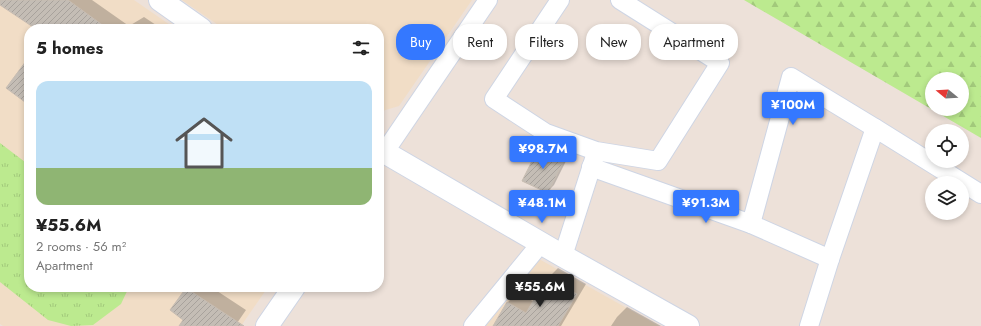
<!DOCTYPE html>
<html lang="en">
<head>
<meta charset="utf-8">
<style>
  :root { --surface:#fff; --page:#f2f2f2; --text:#222; --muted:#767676; --line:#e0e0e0; --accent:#3478ff }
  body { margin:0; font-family:Jost,sans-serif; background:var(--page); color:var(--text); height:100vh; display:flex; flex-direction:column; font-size:15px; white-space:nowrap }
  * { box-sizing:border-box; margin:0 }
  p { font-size:13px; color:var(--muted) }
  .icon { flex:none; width:22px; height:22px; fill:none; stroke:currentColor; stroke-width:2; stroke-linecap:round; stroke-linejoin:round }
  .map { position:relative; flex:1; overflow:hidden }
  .details { position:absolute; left:24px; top:24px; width:360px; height:268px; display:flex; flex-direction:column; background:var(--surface); border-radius:16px; box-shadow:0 2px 6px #0003 }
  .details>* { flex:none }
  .hud { position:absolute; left:396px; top:24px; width:380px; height:36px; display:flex; gap:8px }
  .needle { width:26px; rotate:288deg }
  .fabs { position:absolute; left:925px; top:72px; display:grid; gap:8px }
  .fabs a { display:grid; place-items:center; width:44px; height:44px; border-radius:50%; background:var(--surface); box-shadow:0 2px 6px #0003; font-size:20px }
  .price { position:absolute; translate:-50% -34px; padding:0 9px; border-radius:4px; background:var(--accent); color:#fff; font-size:13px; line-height:26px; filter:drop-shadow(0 1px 2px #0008) }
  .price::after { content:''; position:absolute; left:50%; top:24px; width:12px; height:9px; margin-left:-6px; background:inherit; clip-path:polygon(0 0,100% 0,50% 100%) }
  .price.on { background:#222; color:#fff }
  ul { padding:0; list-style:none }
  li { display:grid; align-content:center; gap:8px; height:212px; padding:0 12px }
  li+li { border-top:1px solid var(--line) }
  li span { display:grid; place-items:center; height:124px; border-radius:12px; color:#555 }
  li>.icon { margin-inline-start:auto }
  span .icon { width:72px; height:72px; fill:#fffc; stroke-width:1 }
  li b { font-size:17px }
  h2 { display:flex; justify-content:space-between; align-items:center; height:48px; padding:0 12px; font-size:17px }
  .pill { padding:0 14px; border-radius:16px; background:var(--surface); box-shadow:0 2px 6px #0003; font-size:14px; line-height:36px }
  .pill.on { background:var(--accent); color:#fff }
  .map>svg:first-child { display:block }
</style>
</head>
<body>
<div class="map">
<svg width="981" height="326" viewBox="0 0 981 326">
  <defs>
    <pattern id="grass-tufts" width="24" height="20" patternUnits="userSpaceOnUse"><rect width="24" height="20" fill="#bcea8f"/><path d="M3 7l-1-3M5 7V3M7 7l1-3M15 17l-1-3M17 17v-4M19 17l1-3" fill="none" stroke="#a2c97b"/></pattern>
    <pattern id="forest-firs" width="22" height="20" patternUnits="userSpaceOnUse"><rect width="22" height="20" fill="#bcea8f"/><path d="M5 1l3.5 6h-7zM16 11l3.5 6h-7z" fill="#a2c97b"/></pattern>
    <pattern id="building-hatch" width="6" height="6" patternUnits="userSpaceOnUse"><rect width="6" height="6" fill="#c4bdb5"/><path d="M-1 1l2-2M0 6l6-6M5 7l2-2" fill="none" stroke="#a8a29c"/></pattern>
  </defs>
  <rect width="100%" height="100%" fill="#ede1d9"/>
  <g fill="#f1ddc6">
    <path d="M 0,0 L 134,0 L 176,29 L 29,29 L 29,287 L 268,287 L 241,326 L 3,326 L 0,324 Z"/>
    <path d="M 182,0 L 472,0 L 399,106 L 379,112 L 379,29 L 224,29 Z"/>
    <path d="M 539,259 L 659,326 L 485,326 Z"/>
  </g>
  <path fill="url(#grass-tufts)" d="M 0,143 L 29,165 L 29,287 L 129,287 L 121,304 L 93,325 L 71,326 L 48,320 L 0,282 Z"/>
  <path fill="url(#forest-firs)" fill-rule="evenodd" d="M 744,0 L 981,0 L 981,138 ZM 932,79 L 962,79 L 962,109 L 932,109 Z"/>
  <g fill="#0003">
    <path d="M 0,0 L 92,0 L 129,26 L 144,17 L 156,25 L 156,29 L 37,29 L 0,4 Z"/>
    <path d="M 546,141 L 570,153 L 554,185 L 547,192 L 540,148 Z"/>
    <path d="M 558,268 L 586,284 L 561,326 L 494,326 L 508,302 L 518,292 L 534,302 L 548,278 Z"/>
    <path d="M 188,287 L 211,287 L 246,310 L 235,326 L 180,326 L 185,319 L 172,310 Z"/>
    <path d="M 627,307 L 661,326 L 611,326 L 617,317 Z"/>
  </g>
  <g fill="url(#building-hatch)" stroke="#c8bdb2">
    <path d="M 0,0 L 68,0 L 108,29 L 36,29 L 0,5 Z"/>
    <path d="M 29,57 L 29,105 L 6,88 Z"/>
    <path d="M 539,147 L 564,160 L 548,193 L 522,181 Z"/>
    <path d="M 547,277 L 577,294 L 558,326 L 493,326 L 507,302 L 526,313 Z"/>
    <path d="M 186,288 L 244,326 L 179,326 L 183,320 L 170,310 Z"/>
  </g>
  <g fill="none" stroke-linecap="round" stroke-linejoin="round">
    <defs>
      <g id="minor">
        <path d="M 560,0 L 494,99 L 546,133 L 596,151 L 658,161 L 720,63 L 620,0"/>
        <path d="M 384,153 L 488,0"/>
        <path d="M 591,167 L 751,224 L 830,259"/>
        <path d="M 751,224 L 791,77 L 875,128"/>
        <path d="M 563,256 L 595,156"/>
        <path d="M 473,326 L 541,243"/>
        <path d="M 809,326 L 830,259 L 875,128 L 981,194"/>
      </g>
      <g id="tertiary">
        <path d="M 160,0 L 201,29"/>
        <path d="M 379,149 L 563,256 L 688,326"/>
        <path d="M 267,326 L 294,287"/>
      </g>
    </defs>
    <use href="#minor" stroke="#ced5e4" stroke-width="20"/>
    <use href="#tertiary" stroke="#ced5e4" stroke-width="24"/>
    <use href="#minor" stroke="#fff" stroke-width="18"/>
    <use href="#tertiary" stroke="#fff" stroke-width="22"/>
  </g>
</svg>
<div class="fabs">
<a><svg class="needle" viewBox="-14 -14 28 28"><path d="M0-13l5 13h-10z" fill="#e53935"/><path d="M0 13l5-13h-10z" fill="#767676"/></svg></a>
<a><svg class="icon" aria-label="locate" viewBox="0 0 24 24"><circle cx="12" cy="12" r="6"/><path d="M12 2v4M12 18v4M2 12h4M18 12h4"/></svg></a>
<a><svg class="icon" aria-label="layers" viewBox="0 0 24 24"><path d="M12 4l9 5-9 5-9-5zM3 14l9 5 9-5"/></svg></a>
</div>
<b class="price" style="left:793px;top:126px">¥100M</b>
<b class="price" style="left:543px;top:170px">¥98.7M</b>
<b class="price" style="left:542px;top:224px">¥48.1M</b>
<b class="price" style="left:706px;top:224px">¥91.3M</b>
<b class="price on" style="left:540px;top:308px">¥55.6M</b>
<div class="hud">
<a class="pill on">Buy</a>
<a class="pill">Rent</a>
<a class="pill">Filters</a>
<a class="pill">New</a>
<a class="pill">Apartment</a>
</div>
<section class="details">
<h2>5 homes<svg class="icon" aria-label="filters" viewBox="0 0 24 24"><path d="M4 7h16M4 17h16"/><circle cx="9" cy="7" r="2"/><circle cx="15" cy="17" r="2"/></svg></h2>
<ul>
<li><span style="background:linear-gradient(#bfe0f5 70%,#8fb573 0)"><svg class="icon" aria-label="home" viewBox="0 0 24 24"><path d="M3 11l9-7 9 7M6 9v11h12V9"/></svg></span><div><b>¥55.6M</b><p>2 rooms · 56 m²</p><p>Apartment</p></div></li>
</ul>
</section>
</div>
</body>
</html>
